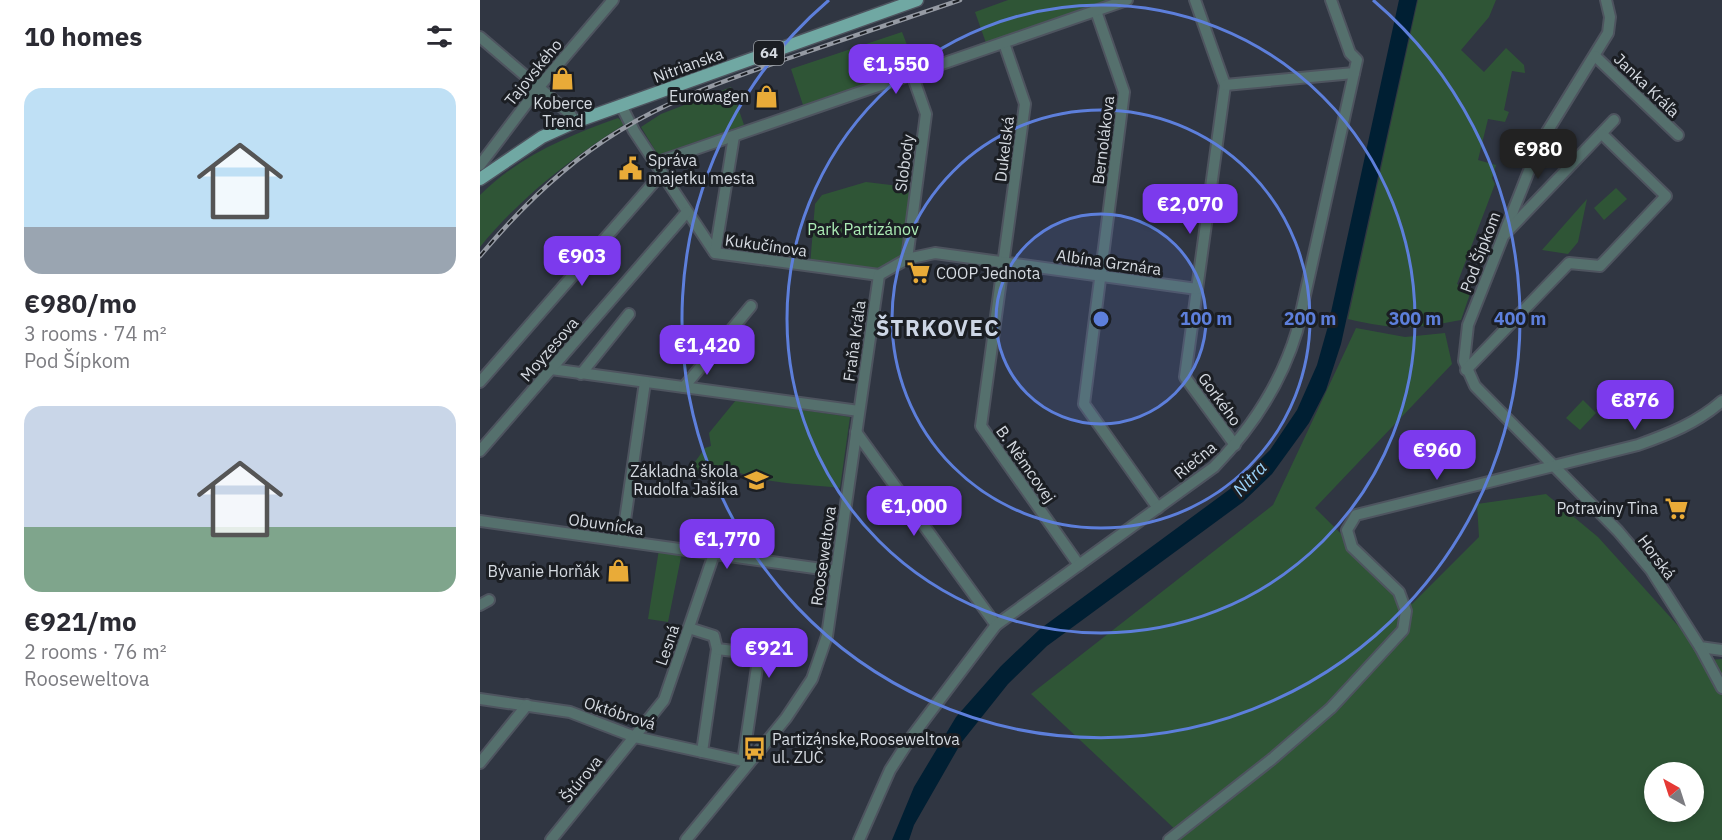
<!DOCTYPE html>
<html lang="en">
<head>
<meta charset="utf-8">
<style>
  :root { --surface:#fff; --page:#f2f2f3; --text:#2b2b33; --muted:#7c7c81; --accent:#7c3aed }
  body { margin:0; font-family:"IBM Plex Sans",sans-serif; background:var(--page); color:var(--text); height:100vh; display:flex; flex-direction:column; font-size:22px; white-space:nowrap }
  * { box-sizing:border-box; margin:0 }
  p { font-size:20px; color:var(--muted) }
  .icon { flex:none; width:33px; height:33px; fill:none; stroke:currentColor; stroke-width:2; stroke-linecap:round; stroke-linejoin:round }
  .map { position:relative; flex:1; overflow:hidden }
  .details { display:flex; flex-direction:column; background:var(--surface); width:480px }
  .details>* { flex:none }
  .needle { width:39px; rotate:321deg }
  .controls { position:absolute; left:1164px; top:762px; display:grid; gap:12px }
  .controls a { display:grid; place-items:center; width:60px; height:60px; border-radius:50%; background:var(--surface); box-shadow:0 3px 9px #0003; font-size:30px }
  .price { position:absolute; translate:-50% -51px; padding:0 14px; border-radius:12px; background:var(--accent); color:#fff; font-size:20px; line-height:39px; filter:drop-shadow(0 2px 3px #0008) }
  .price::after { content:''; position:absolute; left:50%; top:36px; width:18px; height:14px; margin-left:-9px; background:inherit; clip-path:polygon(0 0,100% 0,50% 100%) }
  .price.selected { background:#222; color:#fff }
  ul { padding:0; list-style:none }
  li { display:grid; align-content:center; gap:12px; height:318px; padding:0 24px }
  li span { display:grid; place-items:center; height:186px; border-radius:18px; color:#555 }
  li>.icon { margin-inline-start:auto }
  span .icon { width:108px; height:108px; fill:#fffc; stroke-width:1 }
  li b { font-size:26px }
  h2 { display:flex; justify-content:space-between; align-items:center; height:72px; padding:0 24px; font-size:26px }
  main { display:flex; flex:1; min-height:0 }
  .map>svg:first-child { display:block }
</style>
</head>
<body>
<main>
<section class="details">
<h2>10 homes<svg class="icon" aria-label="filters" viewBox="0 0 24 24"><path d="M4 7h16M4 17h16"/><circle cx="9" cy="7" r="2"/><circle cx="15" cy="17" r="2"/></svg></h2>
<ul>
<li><span style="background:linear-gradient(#bfe0f5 75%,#9aa5b1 0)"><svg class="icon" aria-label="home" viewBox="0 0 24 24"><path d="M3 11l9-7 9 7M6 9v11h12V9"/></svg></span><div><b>€980/mo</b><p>3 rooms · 74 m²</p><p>Pod Šípkom</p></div></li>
<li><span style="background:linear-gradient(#c9d6e8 65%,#7fa58c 0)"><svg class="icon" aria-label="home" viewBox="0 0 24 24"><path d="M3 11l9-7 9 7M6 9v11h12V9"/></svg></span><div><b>€921/mo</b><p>2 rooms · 76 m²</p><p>Rooseweltova</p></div></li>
</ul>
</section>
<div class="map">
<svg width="1242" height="840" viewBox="0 0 1242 840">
  <rect width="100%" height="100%" fill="#303642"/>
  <g fill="#2f5536" fill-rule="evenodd">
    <path d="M 528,0 L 630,0 L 506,43 L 495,12 Z"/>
    <path d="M 938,0 L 1016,0 L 1009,17 L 981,50 L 1004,72 L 1026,48 L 1044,65 L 1045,73 L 1032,71 L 1024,110 L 1029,112 L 1025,122 L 1008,119 L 998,160 L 1016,165 L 1012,178 L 1015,184 L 977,284 L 991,291 L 981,320 C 935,329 914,330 868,319 Z"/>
    <path d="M 422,32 L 436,68 L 323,105 L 311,69 Z"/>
    <path d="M 251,87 L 264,125 L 178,155 L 161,127 L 181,114 Z"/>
    <path d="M 138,118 L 145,124 C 91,158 40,198 0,247 L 0,195 C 38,157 87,136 138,118 Z"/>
    <path d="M 386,182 L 436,188 L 427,259 L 399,275 L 330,266 L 335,204 L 342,195 Z"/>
    <path d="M 1136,188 L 1147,199 L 1124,220 L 1114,208 Z"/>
    <path d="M 1107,199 L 1098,242 L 1088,254 L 1062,250 Z"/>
    <path d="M 876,328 L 925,337 L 965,333 L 972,364 L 835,508 L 932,604 L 999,537 L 997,504 L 1066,494 L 1118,537 L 1229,660 L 1242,659 L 1242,840 L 694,840 L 700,834 L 551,694 L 793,505 ZM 1174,772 L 1214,772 L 1214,812 L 1174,812 Z"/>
    <path d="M 256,400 L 370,417 L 360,488 C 329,484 276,485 249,467 L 234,485 L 212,466 L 225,448 L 231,446 L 229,433 Z"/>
    <path d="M 1103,400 L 1116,413 L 1100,430 L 1086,418 Z"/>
    <path d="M 180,543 L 203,547 L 188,622 L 168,619 Z"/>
  </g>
  <path fill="#001f33" d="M 919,0 L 937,0 L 861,344 L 846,390 L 829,423 L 792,474 L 763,502 L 567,646 L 528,684 L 481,743 L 434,825 L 429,840 L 412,840 L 434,787 L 476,717 L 521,666 L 560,629 L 750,489 L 790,450 L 817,410 L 837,365 L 848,326 Z"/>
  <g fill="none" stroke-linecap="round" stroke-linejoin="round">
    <defs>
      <g id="minor">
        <path d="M 715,0 L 745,85 L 705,377 L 755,445"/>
        <path d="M 1126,0 L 1130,17 L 1128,33 L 1067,132 L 1054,158 L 988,325 L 984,361 L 995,386 L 1138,531 L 1171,570 L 1220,647 L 1242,650"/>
        <path d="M 616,11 L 644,92 L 604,404 L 678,508"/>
        <path d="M 0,37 L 90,114 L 95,122"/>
        <path d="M 524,43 L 545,104 L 501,426 L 599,565"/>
        <path d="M 1115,56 L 1198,135"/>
        <path d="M 745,85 L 874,73"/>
        <path d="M 141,105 L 154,131 L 235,253 L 399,275"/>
        <path d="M 175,163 L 647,0"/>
        <path d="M 0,165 L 59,87 L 133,0"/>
        <path d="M 1025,234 L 1134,120"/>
        <path d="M 235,253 L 254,136"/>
        <path d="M 427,259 L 446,114 L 432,74"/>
        <path d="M 399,275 L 427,259 L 455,253 L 717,289"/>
        <path d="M 71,369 L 379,411"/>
        <path d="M 986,370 L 1089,263 L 1120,266 L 1186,196 L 1122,134"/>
        <path d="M 101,374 L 149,314"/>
        <path d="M 0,382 L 182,173"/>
        <path d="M 204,387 L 271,306"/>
        <path d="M 376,432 L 516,625"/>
        <path d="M 0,451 L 207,212"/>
        <path d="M 0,521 L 356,571"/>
        <path d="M 142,541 L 165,382"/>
        <path d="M 0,605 L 9,600"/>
        <path d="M 209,628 L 234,636 L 237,649 L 222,752"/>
        <path d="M 1220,647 L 1242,688"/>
        <path d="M 237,649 L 271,653 L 278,660 L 263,761"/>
        <path d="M 0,699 L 90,712 L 155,737 L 263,761 L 268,764"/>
        <path d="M 0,763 L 47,705"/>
        <path d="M 71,840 L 184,700 L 234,554"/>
        <path d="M 206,840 L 306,718 L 332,679 L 347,636 L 399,275"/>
        <path d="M 379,840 L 410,770 L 430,739 L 516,625 L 734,467 C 772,428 801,384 817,331 L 877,60 L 870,53 L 851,0"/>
        <path d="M 689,840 L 792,759 L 851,708 L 923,630 L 926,611 L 919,592 L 872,547 L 867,530 L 876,515 L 1158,445 C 1189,434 1217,423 1242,401"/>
      </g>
      <path id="major" d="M 0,179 L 62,137 L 95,122 L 437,0"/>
    </defs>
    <use href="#minor" stroke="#4e545f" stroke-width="14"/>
    <use href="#major" stroke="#4e545f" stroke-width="15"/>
    <use href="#minor" stroke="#55706d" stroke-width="10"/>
    <use href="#major" stroke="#70a8a3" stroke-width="12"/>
    <defs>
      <path id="rail" d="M 0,256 C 41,207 85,164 139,131 C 194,97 255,77 315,56 C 370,37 425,19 480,0"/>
    </defs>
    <use href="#rail" stroke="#959aa3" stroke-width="4.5"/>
    <use href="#rail" stroke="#1b1e23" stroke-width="2" stroke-dasharray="7" stroke-linecap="butt"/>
  </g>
  <circle cx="621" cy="319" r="105" fill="#5d7fdb" fill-opacity=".12"/>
  <g fill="none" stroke="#5d7fdb" stroke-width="3">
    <circle cx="621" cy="319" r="105"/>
    <circle cx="621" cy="319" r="209"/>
    <circle cx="621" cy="319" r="314"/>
    <path d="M893 0A419 419 0 1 1 349 0"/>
  </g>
  <defs>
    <symbol id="shop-bare" viewBox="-9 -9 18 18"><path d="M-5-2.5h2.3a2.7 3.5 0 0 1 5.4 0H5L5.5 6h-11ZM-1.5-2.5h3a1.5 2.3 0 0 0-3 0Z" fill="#e9ab38" stroke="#1b1e23" stroke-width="2.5" paint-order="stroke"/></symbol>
    <symbol id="civic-bare" viewBox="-9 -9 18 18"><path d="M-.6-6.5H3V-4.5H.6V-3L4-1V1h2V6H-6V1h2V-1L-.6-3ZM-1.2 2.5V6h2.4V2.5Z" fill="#e9ab38" stroke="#1b1e23" stroke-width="2.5" paint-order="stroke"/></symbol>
    <symbol id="supermarket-bare" viewBox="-9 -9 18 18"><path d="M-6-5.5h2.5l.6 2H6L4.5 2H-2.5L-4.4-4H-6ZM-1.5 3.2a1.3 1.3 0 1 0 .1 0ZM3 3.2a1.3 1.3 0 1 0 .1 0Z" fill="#e9ab38" stroke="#1b1e23" stroke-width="2.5" paint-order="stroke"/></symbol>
    <symbol id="school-bare" viewBox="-9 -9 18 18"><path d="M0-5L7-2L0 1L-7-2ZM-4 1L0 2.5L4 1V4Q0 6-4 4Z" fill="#e9ab38" stroke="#1b1e23" stroke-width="2.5" paint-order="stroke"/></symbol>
    <symbol id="bus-bare" viewBox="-9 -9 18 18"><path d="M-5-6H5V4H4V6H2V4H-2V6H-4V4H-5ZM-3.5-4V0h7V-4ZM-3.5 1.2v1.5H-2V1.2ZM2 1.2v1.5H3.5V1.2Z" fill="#e9ab38" stroke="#1b1e23" stroke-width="2.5" paint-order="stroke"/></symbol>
  </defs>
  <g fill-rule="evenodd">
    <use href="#shop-bare" x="66" y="62" width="33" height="33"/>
    <use href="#shop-bare" x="270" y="80" width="33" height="33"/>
    <use href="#civic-bare" x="134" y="152" width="33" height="33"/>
    <use href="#supermarket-bare" x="422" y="256" width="33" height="33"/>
    <use href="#school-bare" x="260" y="464" width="33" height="33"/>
    <use href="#supermarket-bare" x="1180" y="492" width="33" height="33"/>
    <use href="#shop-bare" x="122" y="554" width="33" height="33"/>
    <use href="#bus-bare" x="258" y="732" width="33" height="33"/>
  </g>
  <g text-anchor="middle" stroke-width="6" stroke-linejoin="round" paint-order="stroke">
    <rect fill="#1b1e23" stroke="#9da2a8" stroke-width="1.5" x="274" y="41" width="30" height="24" rx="4.5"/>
    <g font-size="15" font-weight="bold" fill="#d5dae1">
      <text x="289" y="58">64</text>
    </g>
    <g font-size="16" fill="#d5dae1" stroke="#1b1e23">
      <text transform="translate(208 65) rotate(-20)" y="6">Nitrianska</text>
      <text transform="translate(53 72) rotate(-51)" y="6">Tajovského</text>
      <text transform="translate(1167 85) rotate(44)" y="6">Janka Kráľa</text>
      <text transform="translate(623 140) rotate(-83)" y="6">Bernolákova</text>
      <text transform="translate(524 149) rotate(-83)" y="6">Dukelská</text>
      <text transform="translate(424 163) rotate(-82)" y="6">Slobody</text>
      <text transform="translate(286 245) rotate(8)" y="6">Kukučínova</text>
      <text transform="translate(1000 252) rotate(-69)" y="6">Pod Šípkom</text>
      <text transform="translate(629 262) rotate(8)" y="6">Albína Grznára</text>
      <text transform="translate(374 341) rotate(-82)" y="6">Fraňa Kráľa</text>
      <text transform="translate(69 349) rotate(-49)" y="6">Moyzesova</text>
      <text transform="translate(740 399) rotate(54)" y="6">Gorkého</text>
      <text transform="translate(715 460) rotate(-39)" y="6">Riečna</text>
      <text transform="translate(546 464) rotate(55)" y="6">B. Němcovej</text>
      <text transform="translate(126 524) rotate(8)" y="6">Obuvnícka</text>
      <text transform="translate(343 556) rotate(-82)" y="6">Rooseweltova</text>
      <text transform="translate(1177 557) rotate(53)" y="6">Horská</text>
      <text transform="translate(187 645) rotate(-71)" y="6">Lesná</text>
      <text transform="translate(140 713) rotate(18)" y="6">Októbrová</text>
      <text transform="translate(101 779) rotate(-51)" y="6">Štúrova</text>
    </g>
    <g font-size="16" fill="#d5dae1" stroke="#1b1e23" text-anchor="end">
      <text x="269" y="102">Eurowagen</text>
      <text x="83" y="109" text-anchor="middle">Koberce<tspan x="83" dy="18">Trend</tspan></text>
      <text x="168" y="166" text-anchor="start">Správa<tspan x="168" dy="18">majetku mesta</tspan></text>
      <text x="456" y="279" text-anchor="start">COOP Jednota</text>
      <text x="258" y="477">Základná škola<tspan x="258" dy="18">Rudolfa Jašíka</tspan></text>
      <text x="1178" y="514">Potraviny Tina</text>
      <text x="120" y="577">Bývanie Horňák</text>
      <text x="292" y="745" text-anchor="start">Partizánske,Rooseweltova<tspan x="292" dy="18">ul. ZUČ</tspan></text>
    </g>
    <g font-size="16" fill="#acecb6" stroke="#1b1e23">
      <text x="383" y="235">Park Partizánov</text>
    </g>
    <g font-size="18" font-style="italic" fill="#99d1f7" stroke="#1b1e23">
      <text transform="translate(770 479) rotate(-47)" y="6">Nitra</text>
    </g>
    <g font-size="22" font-weight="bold" letter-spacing="1.5" fill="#cdd6e5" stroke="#1b1e23">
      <text x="458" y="336">ŠTRKOVEC</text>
    </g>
  </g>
  <circle cx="621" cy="319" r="9" fill="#5d7fdb" stroke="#1b1e23" stroke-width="3"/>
  <g font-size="18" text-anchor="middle" font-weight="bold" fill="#5d7fdb" stroke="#1b1e23" stroke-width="6" stroke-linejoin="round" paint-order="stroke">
    <text x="726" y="325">100 m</text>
    <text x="830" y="325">200 m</text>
    <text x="935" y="325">300 m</text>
    <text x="1040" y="325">400 m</text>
  </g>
</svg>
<div class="controls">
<a><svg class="needle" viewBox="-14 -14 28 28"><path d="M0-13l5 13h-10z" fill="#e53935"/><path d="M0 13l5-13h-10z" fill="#7c7c81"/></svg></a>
</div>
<b class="price" style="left:416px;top:95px">€1,550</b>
<b class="price selected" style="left:1058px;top:180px">€980</b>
<b class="price" style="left:710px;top:235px">€2,070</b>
<b class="price" style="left:102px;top:287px">€903</b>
<b class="price" style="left:227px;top:376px">€1,420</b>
<b class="price" style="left:1155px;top:431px">€876</b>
<b class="price" style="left:957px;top:481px">€960</b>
<b class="price" style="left:434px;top:537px">€1,000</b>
<b class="price" style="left:247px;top:570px">€1,770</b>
<b class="price" style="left:289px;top:679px">€921</b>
</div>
</main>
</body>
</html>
